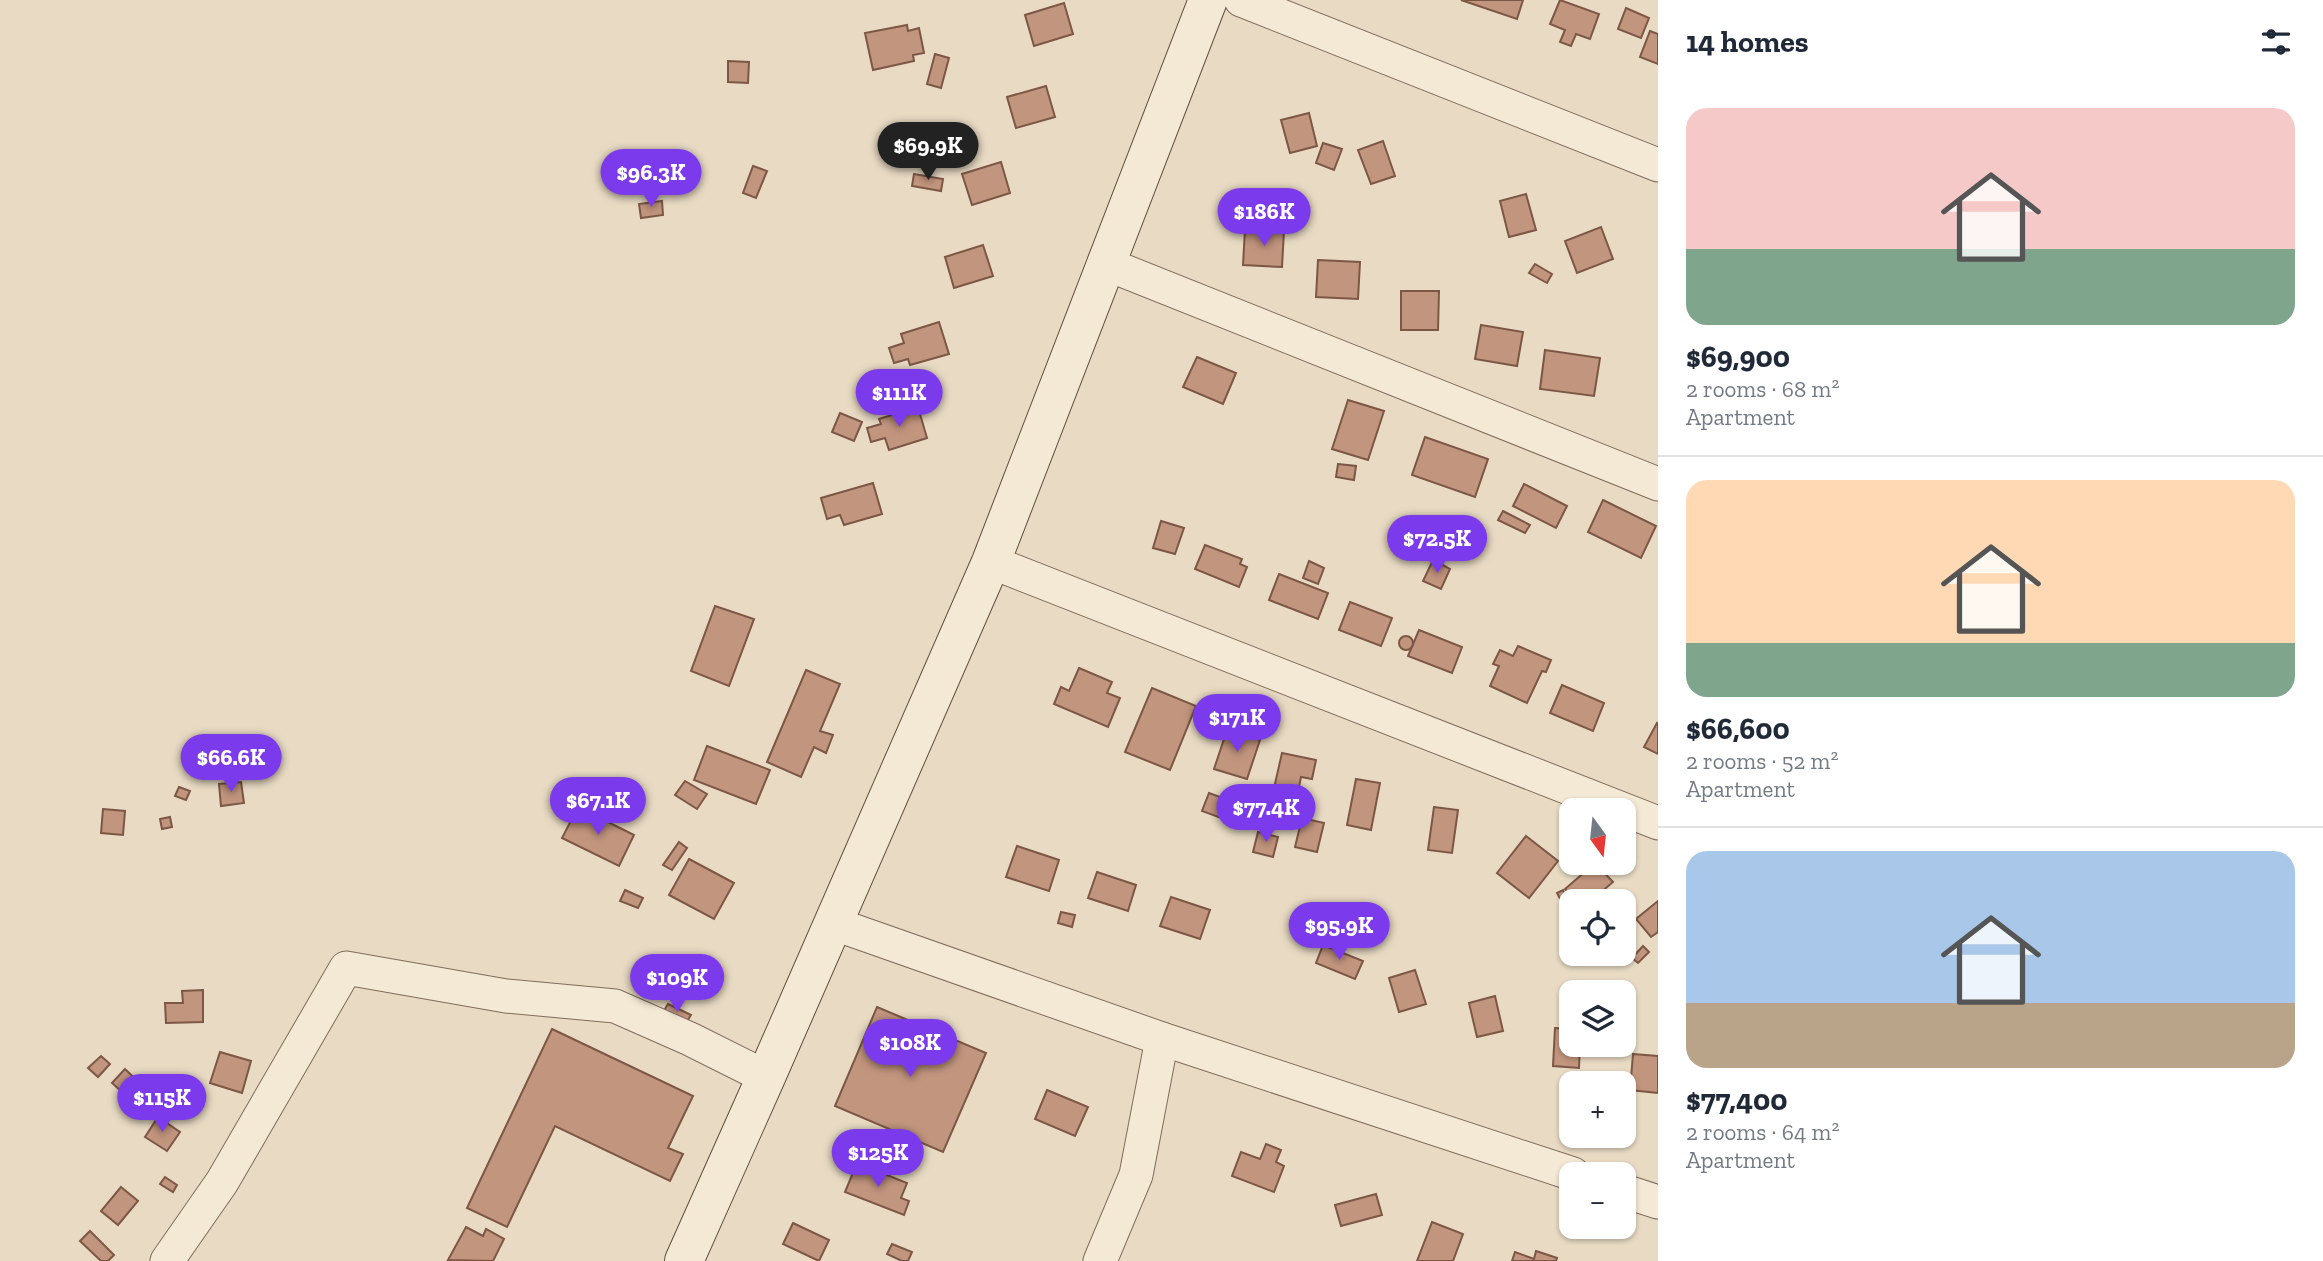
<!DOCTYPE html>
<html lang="en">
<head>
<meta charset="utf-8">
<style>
  :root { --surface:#fff; --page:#f2f2f3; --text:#1f2937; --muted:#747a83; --line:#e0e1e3; --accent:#7c3aed }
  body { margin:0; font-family:"Zilla Slab",serif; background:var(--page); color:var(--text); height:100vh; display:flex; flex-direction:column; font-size:26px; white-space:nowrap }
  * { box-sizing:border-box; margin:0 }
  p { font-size:23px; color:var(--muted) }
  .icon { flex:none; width:38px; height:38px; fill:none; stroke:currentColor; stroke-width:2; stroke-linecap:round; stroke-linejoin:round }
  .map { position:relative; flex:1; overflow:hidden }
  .panel { display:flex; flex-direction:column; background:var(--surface); width:665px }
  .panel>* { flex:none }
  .needle { width:46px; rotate:165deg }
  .buttons { position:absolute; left:1559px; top:798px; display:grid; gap:14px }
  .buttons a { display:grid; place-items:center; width:77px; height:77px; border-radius:14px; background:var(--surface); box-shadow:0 2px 5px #0004; font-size:35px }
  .price { position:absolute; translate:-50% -60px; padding:0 16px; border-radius:24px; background:var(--accent); color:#fff; font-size:23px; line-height:46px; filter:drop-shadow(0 2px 4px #0008) }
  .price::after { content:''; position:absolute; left:50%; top:42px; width:21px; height:16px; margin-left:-10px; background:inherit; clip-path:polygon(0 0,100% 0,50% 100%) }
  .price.active { background:#222; color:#fff }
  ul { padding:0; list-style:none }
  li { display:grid; align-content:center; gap:14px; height:371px; padding:0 28px }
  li+li { border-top:2px solid var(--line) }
  li span { display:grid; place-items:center; height:217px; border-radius:21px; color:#555 }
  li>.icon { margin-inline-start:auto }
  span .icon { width:126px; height:126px; fill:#fffc; stroke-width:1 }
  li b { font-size:30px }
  h2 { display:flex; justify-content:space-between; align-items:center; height:84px; padding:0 28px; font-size:30px }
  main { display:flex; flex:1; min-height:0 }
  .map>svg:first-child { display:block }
</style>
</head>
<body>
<main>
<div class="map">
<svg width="1658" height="1261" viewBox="0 0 1658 1261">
  <rect width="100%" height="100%" fill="#e8dac3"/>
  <g fill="#c2957e" stroke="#7d5745" stroke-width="2">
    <path d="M 1461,0 L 1523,0 L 1517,19 Z"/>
    <path d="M 1560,0 L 1599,14 L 1590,39 L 1576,34 L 1571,46 L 1560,42 L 1565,30 L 1550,24 Z"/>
    <path d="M 1064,3 L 1073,34 L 1034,46 L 1025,15 Z"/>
    <path d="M 1626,8 L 1649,18 L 1641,38 L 1618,29 Z"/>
    <path d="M 907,25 L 908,31 L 919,28 L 924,53 L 913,55 L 914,61 L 873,70 L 865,33 Z"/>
    <path d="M 1650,31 L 1658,34 L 1658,64 L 1640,57 Z"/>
    <path d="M 935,54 L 949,58 L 941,88 L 927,84 Z"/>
    <path d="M 728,61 L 749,62 L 748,83 L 728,82 Z"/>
    <path d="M 1046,86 L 1055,117 L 1016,128 L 1007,97 Z"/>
    <path d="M 1309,113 L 1317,146 L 1290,153 L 1281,120 Z"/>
    <path d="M 1383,141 L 1395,176 L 1371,184 L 1358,150 Z"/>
    <path d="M 1323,143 L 1342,149 L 1334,170 L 1316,163 Z"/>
    <path d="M 1001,162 L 1010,193 L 972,205 L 962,174 Z"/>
    <path d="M 753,166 L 767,171 L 756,198 L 743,193 Z"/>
    <path d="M 914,174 L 943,179 L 941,191 L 912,186 Z"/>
    <path d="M 1526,194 L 1536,230 L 1509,237 L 1500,201 Z"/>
    <path d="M 662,201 L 663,215 L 641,218 L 639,204 Z"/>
    <path d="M 1601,227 L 1613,259 L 1577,273 L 1565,241 Z"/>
    <path d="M 1245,229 L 1284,231 L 1282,267 L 1243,265 Z"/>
    <path d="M 983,245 L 993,276 L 954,288 L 945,257 Z"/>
    <path d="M 1318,260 L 1360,262 L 1358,299 L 1316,297 Z"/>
    <path d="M 1535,264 L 1552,274 L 1547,283 L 1529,273 Z"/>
    <path d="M 1401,291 L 1439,291 L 1438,330 L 1401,330 Z"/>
    <path d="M 939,322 L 949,354 L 910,365 L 908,359 L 894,363 L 889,348 L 904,343 L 901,334 Z"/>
    <path d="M 1481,325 L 1523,332 L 1517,366 L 1475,359 Z"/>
    <path d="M 1545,350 L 1600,358 L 1594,396 L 1540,389 Z"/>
    <path d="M 1197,357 L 1236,373 L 1223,404 L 1183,387 Z"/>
    <path d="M 1348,400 L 1384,411 L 1368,460 L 1332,449 Z"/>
    <path d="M 918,407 L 927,438 L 889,450 L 885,438 L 871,442 L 867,428 L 881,424 L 879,419 Z"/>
    <path d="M 840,413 L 862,422 L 854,441 L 832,432 Z"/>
    <path d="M 1425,437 L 1488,459 L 1475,497 L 1412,475 Z"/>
    <path d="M 1338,464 L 1356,466 L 1354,480 L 1336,477 Z"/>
    <path d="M 873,483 L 882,514 L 844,525 L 840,515 L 827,519 L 821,498 Z"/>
    <path d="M 1524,484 L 1567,506 L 1556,528 L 1513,506 Z"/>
    <path d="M 1603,500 L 1656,526 L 1641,558 L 1588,532 Z"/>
    <path d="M 1503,511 L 1530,525 L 1525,533 L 1498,520 Z"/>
    <path d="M 1161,521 L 1184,528 L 1175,554 L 1153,548 Z"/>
    <path d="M 1205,545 L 1242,559 L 1240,564 L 1247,567 L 1239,587 L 1195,569 Z"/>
    <path d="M 1433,560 L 1450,569 L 1441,589 L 1423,581 Z"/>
    <path d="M 1309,561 L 1324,568 L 1318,584 L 1303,578 Z"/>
    <path d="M 1279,574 L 1328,593 L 1318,619 L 1269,600 Z"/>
    <path d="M 1350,602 L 1392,618 L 1381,646 L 1339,630 Z"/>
    <path d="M 715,606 L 754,619 L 729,686 L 691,671 Z"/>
    <path d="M 1419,630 L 1462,647 L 1452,673 L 1408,656 Z"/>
    <circle cx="1406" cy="643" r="7"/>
    <path d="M 1518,646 L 1551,660 L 1546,672 L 1542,671 L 1527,703 L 1490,686 L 1499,666 L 1493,664 L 1500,650 L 1513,656 Z"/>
    <path d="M 1079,668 L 1112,682 L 1107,693 L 1120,698 L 1108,727 L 1054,704 L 1061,687 L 1069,691 Z"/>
    <path d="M 806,670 L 840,684 L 820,731 L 833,735 L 826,753 L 814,747 L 801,777 L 767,762 Z"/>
    <path d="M 1562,685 L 1604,703 L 1593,731 L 1550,713 Z"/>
    <path d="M 1152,688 L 1196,706 L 1170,770 L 1125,752 Z"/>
    <path d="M 1657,723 L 1658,724 L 1658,754 L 1644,747 Z"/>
    <path d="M 1227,730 L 1260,740 L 1247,779 L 1214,769 Z"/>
    <path d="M 707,746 L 770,770 L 756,804 L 694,780 Z"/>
    <path d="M 1282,753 L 1316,760 L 1312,779 L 1301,777 L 1296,802 L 1272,797 Z"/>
    <path d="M 1356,779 L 1380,783 L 1371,830 L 1347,825 Z"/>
    <path d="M 685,781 L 707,794 L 697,809 L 675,795 Z"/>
    <path d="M 241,782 L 244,803 L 221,806 L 219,784 Z"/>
    <path d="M 179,787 L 190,791 L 186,800 L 175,796 Z"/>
    <path d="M 1209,793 L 1231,801 L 1224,819 L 1202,811 Z"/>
    <path d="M 578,807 L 634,835 L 619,866 L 562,838 Z"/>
    <path d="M 1434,807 L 1458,810 L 1452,853 L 1428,850 Z"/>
    <path d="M 103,809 L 125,811 L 123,835 L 101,833 Z"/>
    <path d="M 1275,809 L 1291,815 L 1286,826 L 1271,820 Z"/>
    <path d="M 170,817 L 172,827 L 162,829 L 160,819 Z"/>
    <path d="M 1302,818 L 1324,823 L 1317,852 L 1295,847 Z"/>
    <path d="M 1258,832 L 1278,837 L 1273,857 L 1253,852 Z"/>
    <path d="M 1526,836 L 1558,861 L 1529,898 L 1497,873 Z"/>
    <path d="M 679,842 L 687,848 L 672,870 L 663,865 Z"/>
    <path d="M 1017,846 L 1059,860 L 1049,891 L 1006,877 Z"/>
    <path d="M 689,859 L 734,883 L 714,919 L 669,895 Z"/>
    <path d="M 1595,863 L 1613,882 L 1591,901 L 1576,901 L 1565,889 Z"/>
    <path d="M 1097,872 L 1136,885 L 1128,911 L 1088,898 Z"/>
    <path d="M 625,890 L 643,898 L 638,908 L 620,901 Z"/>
    <path d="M 1563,890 L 1570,906 L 1565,908 L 1557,893 Z"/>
    <path d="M 1171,897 L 1210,910 L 1200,939 L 1160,926 Z"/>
    <path d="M 1658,901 L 1658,932 L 1651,937 L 1636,919 Z"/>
    <path d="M 1061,912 L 1075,915 L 1072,927 L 1058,923 Z"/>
    <path d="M 1323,945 L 1363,961 L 1355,979 L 1316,963 Z"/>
    <path d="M 1643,946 L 1649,952 L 1638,963 L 1632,958 Z"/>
    <path d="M 1415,970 L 1426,1004 L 1399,1012 L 1389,978 Z"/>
    <path d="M 203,990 L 203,1022 L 166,1023 L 165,1003 L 183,1003 L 182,991 Z"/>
    <path d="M 1495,996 L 1503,1031 L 1477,1037 L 1469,1003 Z"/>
    <path d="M 668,1004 L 691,1015 L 686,1023 L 663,1012 Z"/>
    <path d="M 877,1007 L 986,1053 L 943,1152 L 835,1106 Z"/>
    <path d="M 1555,1028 L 1572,1029 L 1572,1045 L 1580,1045 L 1579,1068 L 1553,1066 Z"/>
    <path d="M 552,1029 L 693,1096 L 668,1148 L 683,1154 L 670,1181 L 555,1126 L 507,1227 L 467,1208 Z"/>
    <path d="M 220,1052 L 251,1061 L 242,1093 L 210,1083 Z"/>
    <path d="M 1633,1054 L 1658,1056 L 1658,1093 L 1630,1090 Z"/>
    <path d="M 101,1056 L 110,1064 L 98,1077 L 88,1068 Z"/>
    <path d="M 125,1069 L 144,1087 L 131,1100 L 112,1083 Z"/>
    <path d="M 1047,1090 L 1088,1107 L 1075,1136 L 1035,1119 Z"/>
    <path d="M 158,1117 L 180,1132 L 167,1151 L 145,1137 Z"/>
    <path d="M 1266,1144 L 1281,1150 L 1276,1162 L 1284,1166 L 1274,1192 L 1232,1176 L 1241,1152 L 1260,1159 Z"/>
    <path d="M 857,1163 L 907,1183 L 901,1198 L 909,1201 L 904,1215 L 845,1192 Z"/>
    <path d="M 165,1177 L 177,1185 L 173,1192 L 160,1184 Z"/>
    <path d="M 121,1187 L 138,1201 L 118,1225 L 101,1211 Z"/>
    <path d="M 1376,1194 L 1382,1215 L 1341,1226 L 1335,1205 Z"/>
    <path d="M 1432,1222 L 1463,1234 L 1453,1261 L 1417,1261 Z"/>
    <path d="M 793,1223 L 829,1240 L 819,1261 L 783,1244 Z"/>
    <path d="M 466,1227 L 483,1236 L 486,1229 L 504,1239 L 493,1261 L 448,1260 Z"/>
    <path d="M 90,1231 L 114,1255 L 108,1261 L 101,1261 L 80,1241 Z"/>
    <path d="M 892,1244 L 912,1252 L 908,1261 L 902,1261 L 887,1254 Z"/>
    <path d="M 1536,1251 L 1557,1258 L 1556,1261 L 1512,1261 L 1515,1252 L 1534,1259 Z"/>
  </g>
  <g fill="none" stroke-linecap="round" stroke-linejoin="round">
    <defs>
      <g id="street">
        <path d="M 1241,0 L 1658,165"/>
        <path d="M 1104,263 L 1658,484"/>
        <path d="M 991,562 L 1658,823"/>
        <path d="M 832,923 L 1162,1039 L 1573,1174"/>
        <path d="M 1624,1191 L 1658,1202"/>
        <path d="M 167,1261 L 222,1182 L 346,968 L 506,996 L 615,1006 L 690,1039 L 766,1077"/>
        <path d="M 1100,1261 L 1136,1175 L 1162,1039"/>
      </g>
      <path id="secondary" d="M 684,1261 L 766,1077 L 991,562 L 1208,0"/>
    </defs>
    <use href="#street" stroke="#806d5c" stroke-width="35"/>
    <use href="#secondary" stroke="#624e3f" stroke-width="40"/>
    <use href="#street" stroke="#f4e9d5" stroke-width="33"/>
    <use href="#secondary" stroke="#f4e9d5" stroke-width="38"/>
  </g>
</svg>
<div class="buttons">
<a><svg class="needle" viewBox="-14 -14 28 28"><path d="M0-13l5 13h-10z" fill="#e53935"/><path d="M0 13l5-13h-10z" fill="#747a83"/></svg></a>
<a><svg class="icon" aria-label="locate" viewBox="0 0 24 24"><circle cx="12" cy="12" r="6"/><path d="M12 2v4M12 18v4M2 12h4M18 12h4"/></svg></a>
<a><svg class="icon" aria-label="layers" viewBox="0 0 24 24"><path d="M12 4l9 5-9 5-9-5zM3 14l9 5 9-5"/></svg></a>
<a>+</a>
<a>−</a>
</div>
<b class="price active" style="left:928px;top:182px">$69.9K</b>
<b class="price" style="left:651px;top:209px">$96.3K</b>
<b class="price" style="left:1264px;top:248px">$186K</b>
<b class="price" style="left:899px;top:429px">$111K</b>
<b class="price" style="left:1437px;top:575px">$72.5K</b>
<b class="price" style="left:1237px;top:754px">$171K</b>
<b class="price" style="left:231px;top:794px">$66.6K</b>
<b class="price" style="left:598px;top:837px">$67.1K</b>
<b class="price" style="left:1266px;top:844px">$77.4K</b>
<b class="price" style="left:1339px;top:962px">$95.9K</b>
<b class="price" style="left:677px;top:1014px">$109K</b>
<b class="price" style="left:910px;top:1079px">$108K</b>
<b class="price" style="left:162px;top:1134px">$115K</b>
<b class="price" style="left:878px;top:1189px">$125K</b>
</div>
<section class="panel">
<h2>14 homes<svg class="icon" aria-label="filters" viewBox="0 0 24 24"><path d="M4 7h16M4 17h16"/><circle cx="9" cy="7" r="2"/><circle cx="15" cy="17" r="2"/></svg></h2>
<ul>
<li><span style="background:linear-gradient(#f6c9c9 65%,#7fa58c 0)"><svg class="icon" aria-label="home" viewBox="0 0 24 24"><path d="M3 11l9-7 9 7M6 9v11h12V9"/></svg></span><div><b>$69,900</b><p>2 rooms · 68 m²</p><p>Apartment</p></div></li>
<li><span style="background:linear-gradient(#ffd9b3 75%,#7fa58c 0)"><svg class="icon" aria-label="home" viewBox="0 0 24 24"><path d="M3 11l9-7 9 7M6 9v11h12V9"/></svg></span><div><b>$66,600</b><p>2 rooms · 52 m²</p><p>Apartment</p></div></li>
<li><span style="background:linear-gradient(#a9c7e8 70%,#b9a48a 0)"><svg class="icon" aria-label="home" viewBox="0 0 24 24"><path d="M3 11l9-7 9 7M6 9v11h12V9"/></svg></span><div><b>$77,400</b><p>2 rooms · 64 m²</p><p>Apartment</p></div></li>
</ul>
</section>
</main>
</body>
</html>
